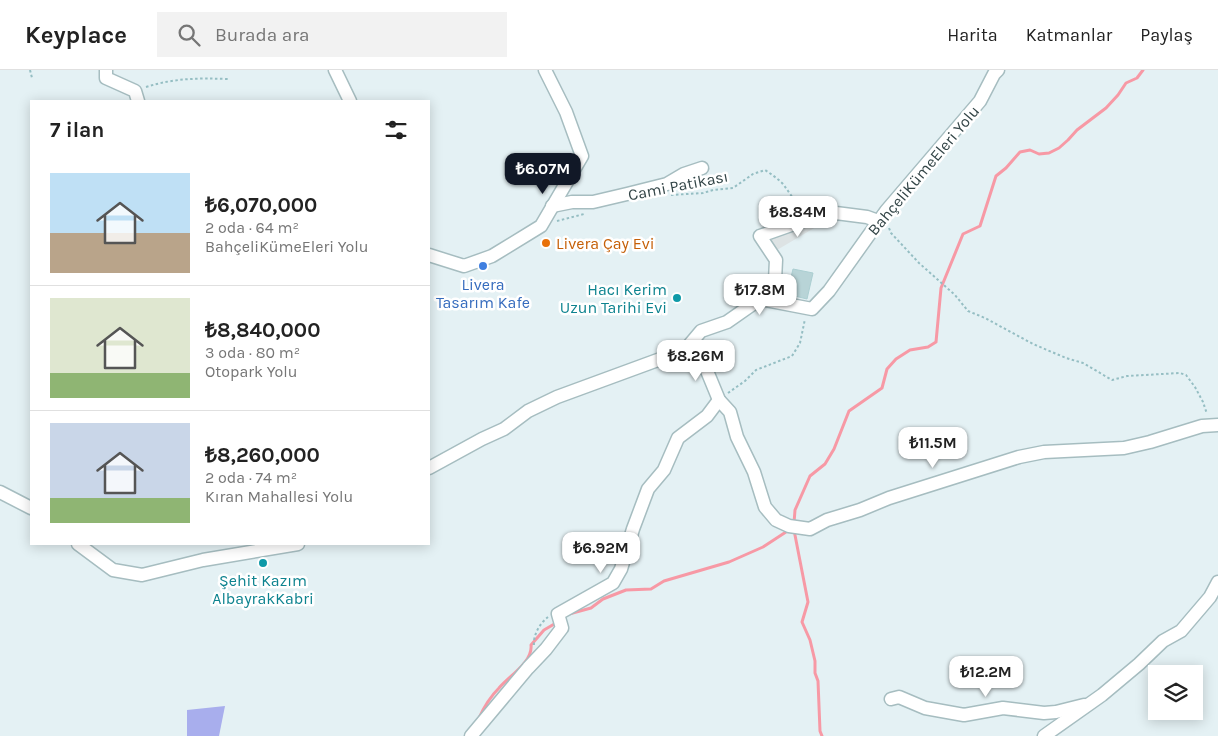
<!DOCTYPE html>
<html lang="tr">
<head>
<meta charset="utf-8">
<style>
  :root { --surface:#fff; --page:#f2f2f2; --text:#222; --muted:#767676; --line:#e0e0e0; --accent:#111827 }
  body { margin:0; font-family:Karla,sans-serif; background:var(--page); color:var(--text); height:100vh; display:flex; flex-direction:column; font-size:19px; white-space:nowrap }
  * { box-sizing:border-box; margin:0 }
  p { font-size:16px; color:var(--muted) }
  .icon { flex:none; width:28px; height:28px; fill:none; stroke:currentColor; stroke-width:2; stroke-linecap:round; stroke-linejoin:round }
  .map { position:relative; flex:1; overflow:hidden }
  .drawer { position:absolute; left:30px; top:30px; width:400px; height:445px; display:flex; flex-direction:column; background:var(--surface); border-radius:0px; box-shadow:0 2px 12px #0003 }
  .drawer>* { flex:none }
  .controls { position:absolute; left:1148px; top:595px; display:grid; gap:10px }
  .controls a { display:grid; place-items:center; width:55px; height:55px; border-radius:0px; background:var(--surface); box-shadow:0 2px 12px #0003; font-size:25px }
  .price { position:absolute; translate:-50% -42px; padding:0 11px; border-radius:10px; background:#fff; color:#222; font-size:16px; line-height:32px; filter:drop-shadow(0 1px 2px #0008) }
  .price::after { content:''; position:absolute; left:50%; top:30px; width:15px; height:11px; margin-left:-8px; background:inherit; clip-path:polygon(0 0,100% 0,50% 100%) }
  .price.active { background:var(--accent); color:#fff }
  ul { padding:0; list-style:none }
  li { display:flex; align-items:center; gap:15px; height:125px; padding:0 20px }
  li+li { border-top:1px solid var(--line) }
  li span { display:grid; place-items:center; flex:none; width:140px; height:100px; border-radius:0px; color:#555 }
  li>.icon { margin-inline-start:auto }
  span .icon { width:60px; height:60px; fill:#fffc; stroke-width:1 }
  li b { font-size:21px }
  h2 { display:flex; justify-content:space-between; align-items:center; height:60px; padding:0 20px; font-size:21px }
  header { display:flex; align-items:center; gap:30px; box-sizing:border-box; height:70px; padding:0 25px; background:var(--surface); border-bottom:1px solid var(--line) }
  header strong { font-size:24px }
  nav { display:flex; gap:28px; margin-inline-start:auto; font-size:18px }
  .search { width:350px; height:45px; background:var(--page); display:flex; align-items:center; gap:12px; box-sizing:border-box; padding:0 18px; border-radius:0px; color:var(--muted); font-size:19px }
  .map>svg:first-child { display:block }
</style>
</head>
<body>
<header>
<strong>Keyplace</strong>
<div class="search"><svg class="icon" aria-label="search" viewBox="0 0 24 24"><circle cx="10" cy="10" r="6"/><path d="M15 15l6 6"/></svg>Burada ara</div>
<nav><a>Harita</a><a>Katmanlar</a><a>Paylaş</a></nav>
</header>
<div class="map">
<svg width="1218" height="666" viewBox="0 0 1218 666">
  <rect width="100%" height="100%" fill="#e4f1f4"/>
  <path fill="#a8aeed" d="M 225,636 L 219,666 L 187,666 L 187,640 Z"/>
  <path fill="#dde3e4" d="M 787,142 L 811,142 L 821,154 L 777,180 L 757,160 Z"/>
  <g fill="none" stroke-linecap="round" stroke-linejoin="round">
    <g stroke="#f799a5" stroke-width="3">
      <path d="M 794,453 L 795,440 L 810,406 L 825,394 L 834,379 L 849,341 L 882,318 L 887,299 L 896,289 L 910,280 L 928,277 L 936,272 L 941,218 L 963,164 L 980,156 L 996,106 L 1006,98 L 1020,82 L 1030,80 L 1039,84 L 1049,83 L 1059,78 L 1068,70 L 1077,60 L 1106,38 L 1118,25 L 1126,13 L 1137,8 L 1143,0"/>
      <path d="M 794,460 L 808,532 L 802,552 L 810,570 L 815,591 L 815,603 L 818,611 L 820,661 L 822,666"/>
      <path d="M 569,544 L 591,538 L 603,529 L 626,520 L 651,519 L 664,511 L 729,492 L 763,477 L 789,460"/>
      <path d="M 479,648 C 484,637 491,626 499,618 C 509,606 533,592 531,575 L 544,560 L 556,553"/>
    </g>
  </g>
  <path fill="#b8d4d7" stroke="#abcfd2" d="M 793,199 L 813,203 L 807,229 L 787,224 Z"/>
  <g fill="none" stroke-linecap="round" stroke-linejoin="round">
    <defs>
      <g id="street">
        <path d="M 106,0 L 106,8 L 135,21 L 138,31"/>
        <path d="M 335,0 L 350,31"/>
        <path d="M 552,136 L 572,132 L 593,132 L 627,124 L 667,114 L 684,104 L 702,98"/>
        <path d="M 429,185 L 464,196 L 492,186 L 541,156 L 582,86 L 566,42 L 545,0"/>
        <path d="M 774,231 L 776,190 L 760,166 L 828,142 L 867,147 L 878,151"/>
        <path d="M 685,280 L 696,284 L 705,296 L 719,330 L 730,342 L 737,367 L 754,402 L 765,437 L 776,450 L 789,456 L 810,459 L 827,450 L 860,440 L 889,428 L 1019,387 L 1044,382 L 1124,378 L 1150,372 L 1202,356 L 1218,355"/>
        <path d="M 429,398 L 482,369 L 504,359 L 528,341 L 557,327 L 685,280 L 701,261 L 727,252 L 760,229 L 812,239 L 829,221 L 886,141 L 980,31 L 994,4 L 998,0"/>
        <path d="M 0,422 L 31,438"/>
        <path d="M 78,474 L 113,500 L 142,505 L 203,490 L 298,474"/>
        <path d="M 891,629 L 899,627 L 925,638 L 964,645 L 1003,638 L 1044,643 L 1056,642 L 1084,635"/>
        <path d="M 471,666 L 528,598 L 546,579 L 562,558 L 558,544 L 613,513 L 621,499 L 633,459 L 648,419 L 664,400 L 678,368 L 707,346 L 719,330"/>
        <path d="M 1044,666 L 1102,625 L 1139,594 L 1163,571 L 1181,561 L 1210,527 L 1218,512"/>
      </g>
    </defs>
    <use href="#street" stroke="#a6bdc0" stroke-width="15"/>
    <g stroke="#95bec3" stroke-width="2" stroke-dasharray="2.5 2.5" stroke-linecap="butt">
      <path d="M 30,0 L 32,8"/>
      <path d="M 146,17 C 175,8 198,8 228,9"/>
      <path d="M 671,125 L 703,123 L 713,120 L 733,118 L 753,104 L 765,100 C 771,104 777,108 782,113 C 793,126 790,130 809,136"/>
      <path d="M 557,151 L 584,144"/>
      <path d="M 889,158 L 891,163 L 919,193 L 955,225 L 968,241 L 985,248 L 1033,274 L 1066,288 L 1083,293 L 1112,310 L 1127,306 L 1180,303 L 1186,305 L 1195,317 L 1203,332 L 1207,344"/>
      <path d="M 728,323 L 745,311 L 756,300 L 792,286 L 800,273 L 805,249"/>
      <path d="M 534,575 C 533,565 540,553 548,547"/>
    </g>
    <use href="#street" stroke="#fff" stroke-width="12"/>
  </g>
  <circle fill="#e8710a" stroke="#fff" stroke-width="2" cx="546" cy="173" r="5"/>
  <circle fill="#3f7fe0" stroke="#fff" stroke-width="2" cx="483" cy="196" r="5"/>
  <g fill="#0f9aa8" stroke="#fff" stroke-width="2">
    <circle cx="677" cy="228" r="5"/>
    <circle cx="263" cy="493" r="5"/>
  </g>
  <g text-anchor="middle" stroke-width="5" stroke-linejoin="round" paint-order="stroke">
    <g font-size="16" fill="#334547" stroke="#fff">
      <text transform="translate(923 100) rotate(-50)" y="6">BahçeliKümeEleri Yolu</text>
      <text transform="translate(678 115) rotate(-11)" y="6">Cami Patikası</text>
    </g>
    <g font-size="16" fill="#c56008" stroke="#fff" text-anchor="start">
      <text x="556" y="179">Livera Çay Evi</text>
    </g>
    <g font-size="16" fill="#366cbe" stroke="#fff">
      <text x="483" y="220">Livera<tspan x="483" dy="18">Tasarım Kafe</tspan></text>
    </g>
    <g font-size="16" fill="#0d838f" stroke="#fff" text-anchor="end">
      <text x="667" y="225">Hacı Kerim<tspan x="667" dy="18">Uzun Tarihi Evi</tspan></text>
      <text x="263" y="516" text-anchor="middle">Şehit Kazım<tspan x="263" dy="18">AlbayrakKabri</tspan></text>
    </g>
  </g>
</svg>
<div class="controls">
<a><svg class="icon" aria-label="layers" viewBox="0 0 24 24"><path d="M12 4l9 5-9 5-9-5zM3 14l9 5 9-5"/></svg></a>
</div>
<b class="price active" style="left:543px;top:125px">₺6.07M</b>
<b class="price" style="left:798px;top:168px">₺8.84M</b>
<b class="price" style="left:760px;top:246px">₺17.8M</b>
<b class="price" style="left:696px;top:312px">₺8.26M</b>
<b class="price" style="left:933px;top:399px">₺11.5M</b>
<b class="price" style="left:601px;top:504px">₺6.92M</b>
<b class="price" style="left:986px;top:628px">₺12.2M</b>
<section class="drawer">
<h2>7 ilan<svg class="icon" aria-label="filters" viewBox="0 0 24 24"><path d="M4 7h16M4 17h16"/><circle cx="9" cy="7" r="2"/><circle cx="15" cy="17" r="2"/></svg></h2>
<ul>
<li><span style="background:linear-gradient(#bfe0f5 60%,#b9a48a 0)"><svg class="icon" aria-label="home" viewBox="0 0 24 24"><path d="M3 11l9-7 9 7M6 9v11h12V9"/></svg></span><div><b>₺6,070,000</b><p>2 oda · 64 m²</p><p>BahçeliKümeEleri Yolu</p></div></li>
<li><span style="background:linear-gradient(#dfe7d0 75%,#8fb573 0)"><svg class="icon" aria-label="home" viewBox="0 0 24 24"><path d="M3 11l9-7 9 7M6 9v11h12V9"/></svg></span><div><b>₺8,840,000</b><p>3 oda · 80 m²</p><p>Otopark Yolu</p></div></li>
<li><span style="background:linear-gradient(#c9d6e8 75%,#8fb573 0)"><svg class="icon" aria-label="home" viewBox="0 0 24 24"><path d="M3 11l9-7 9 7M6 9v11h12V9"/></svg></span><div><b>₺8,260,000</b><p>2 oda · 74 m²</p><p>Kıran Mahallesi Yolu</p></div></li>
</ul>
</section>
</div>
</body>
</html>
